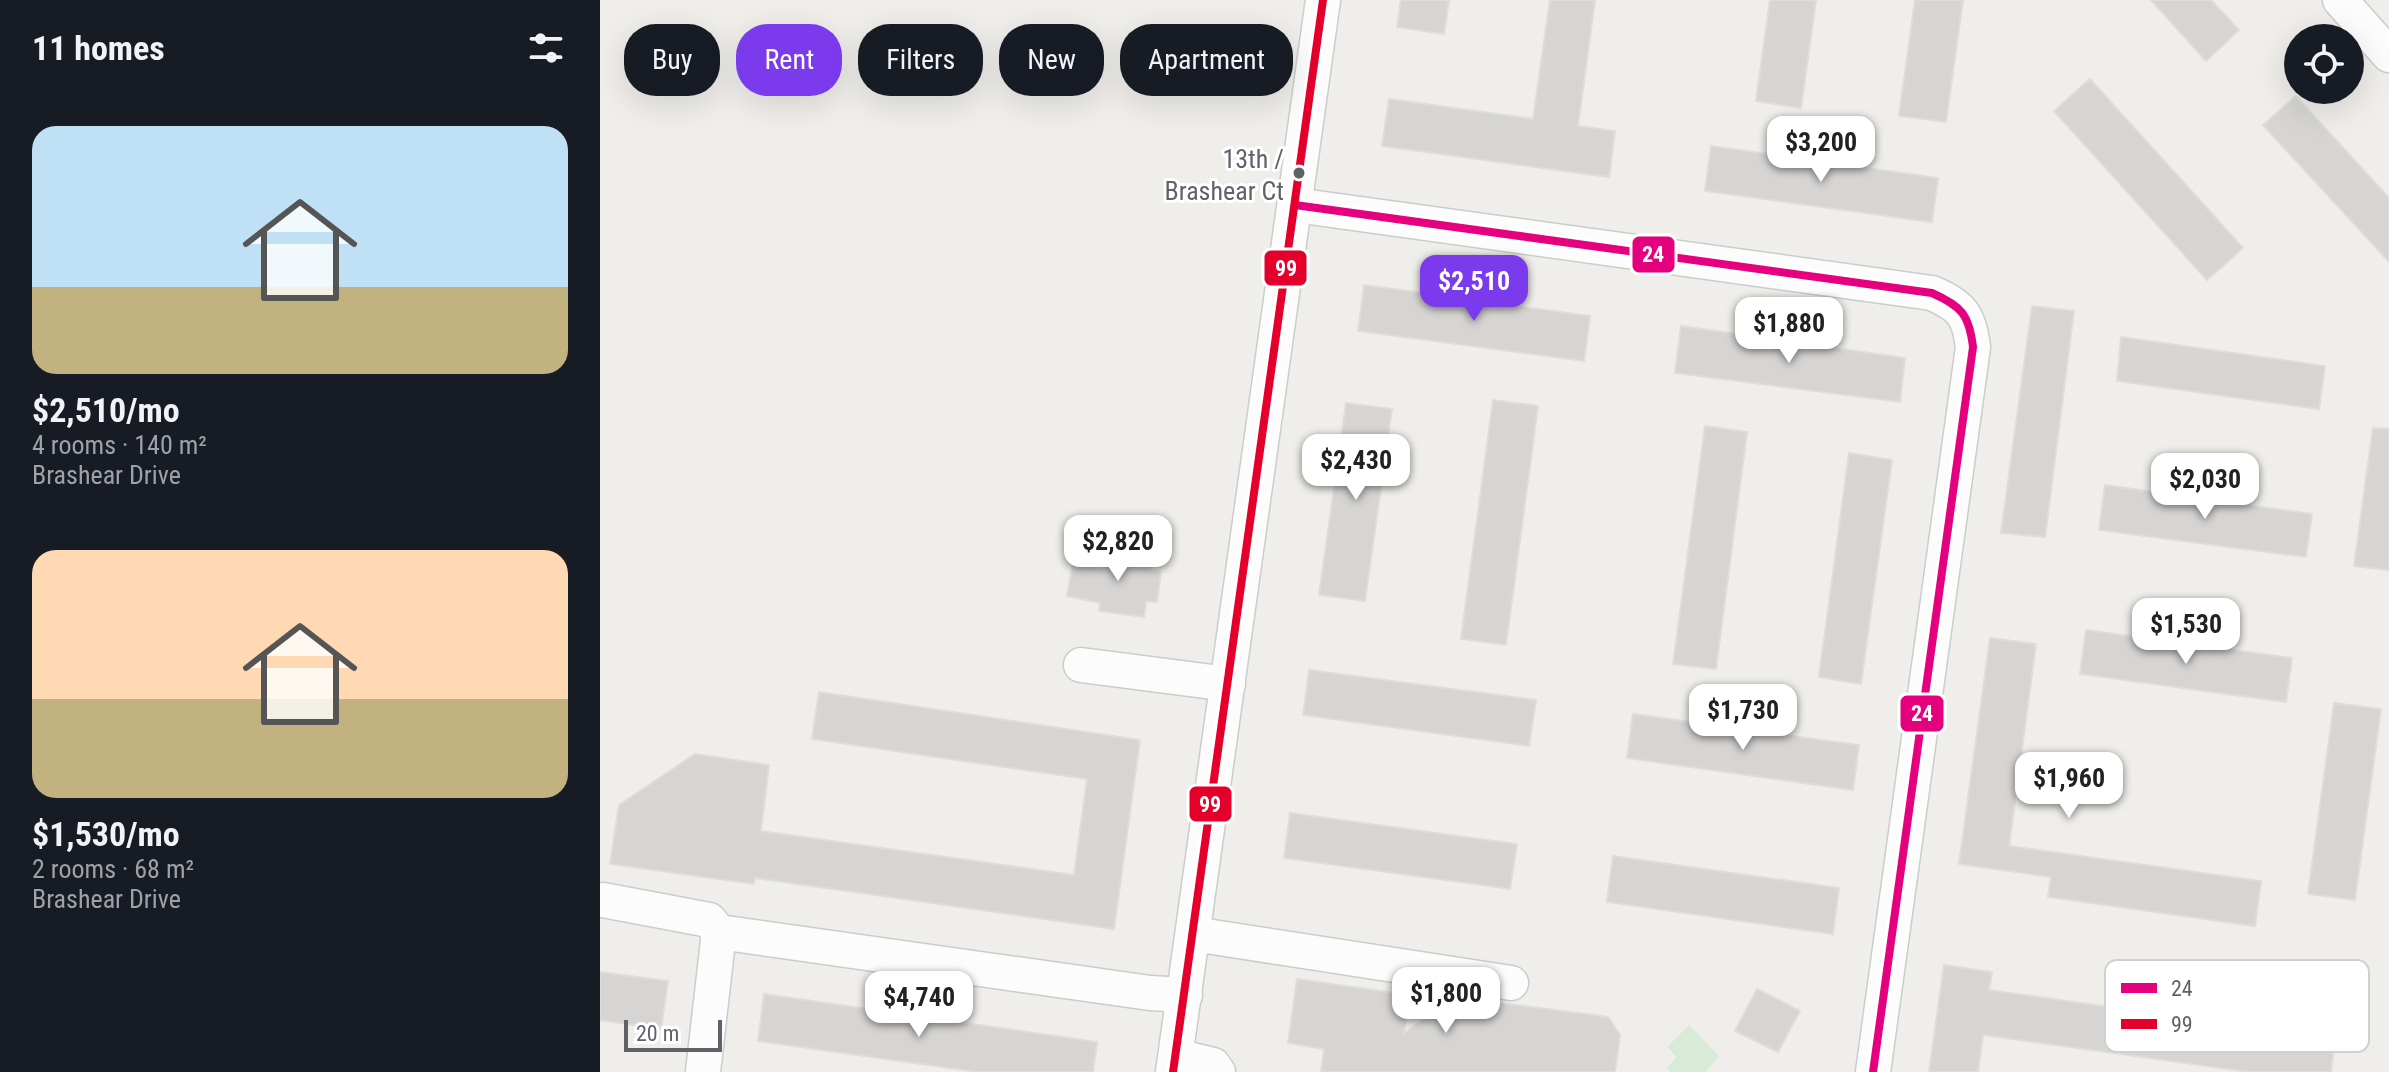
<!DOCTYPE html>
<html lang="en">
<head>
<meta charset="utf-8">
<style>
  :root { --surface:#171b24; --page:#20242c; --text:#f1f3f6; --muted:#9ea1a6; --accent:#7c3aed }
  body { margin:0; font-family:"Roboto Condensed",sans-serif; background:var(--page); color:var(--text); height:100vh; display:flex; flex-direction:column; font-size:30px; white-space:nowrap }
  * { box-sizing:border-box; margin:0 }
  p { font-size:26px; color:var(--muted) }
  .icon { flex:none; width:44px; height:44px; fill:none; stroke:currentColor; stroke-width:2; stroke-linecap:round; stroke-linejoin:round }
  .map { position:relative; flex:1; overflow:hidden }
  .details { display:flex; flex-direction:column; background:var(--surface); width:600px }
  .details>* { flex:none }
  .banner { position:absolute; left:24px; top:24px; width:760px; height:72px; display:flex; gap:16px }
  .tools { position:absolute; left:1684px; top:24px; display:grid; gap:16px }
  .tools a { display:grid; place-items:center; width:80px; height:80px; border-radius:50%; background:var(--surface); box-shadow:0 8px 32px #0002; font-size:40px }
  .scale { position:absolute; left:24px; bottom:20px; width:98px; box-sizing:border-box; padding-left:8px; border:4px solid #5f6368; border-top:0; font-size:22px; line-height:28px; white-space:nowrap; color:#5f6368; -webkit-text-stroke:6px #fff; paint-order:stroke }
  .price { position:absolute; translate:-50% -68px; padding:0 18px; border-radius:16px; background:#fff; color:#222; font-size:26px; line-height:52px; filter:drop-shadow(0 2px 4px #0008) }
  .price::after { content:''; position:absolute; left:50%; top:48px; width:24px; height:18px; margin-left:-12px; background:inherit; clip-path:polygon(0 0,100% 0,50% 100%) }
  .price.current { background:var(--accent); color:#fff }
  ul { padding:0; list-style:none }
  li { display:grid; align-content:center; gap:16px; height:424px; padding:0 32px }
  li span { display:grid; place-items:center; height:248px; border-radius:24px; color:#555 }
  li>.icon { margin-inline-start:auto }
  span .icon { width:144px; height:144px; fill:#fffc; stroke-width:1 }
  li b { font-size:34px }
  h2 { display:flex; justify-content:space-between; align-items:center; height:96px; padding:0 32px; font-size:34px }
  .pill { padding:0 28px; border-radius:32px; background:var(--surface); box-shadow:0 8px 32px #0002; font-size:28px; line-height:72px }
  .pill.current { background:var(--accent); color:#fff }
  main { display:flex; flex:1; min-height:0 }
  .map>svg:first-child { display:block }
</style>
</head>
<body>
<main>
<section class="details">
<h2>11 homes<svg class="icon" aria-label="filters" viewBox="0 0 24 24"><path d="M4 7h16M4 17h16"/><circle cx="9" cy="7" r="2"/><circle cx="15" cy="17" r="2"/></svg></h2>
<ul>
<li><span style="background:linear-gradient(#bfe0f5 65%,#c2b280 0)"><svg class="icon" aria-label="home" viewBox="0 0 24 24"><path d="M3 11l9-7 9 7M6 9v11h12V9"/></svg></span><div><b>$2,510/mo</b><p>4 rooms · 140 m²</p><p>Brashear Drive</p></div></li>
<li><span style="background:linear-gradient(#ffd9b3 60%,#c2b280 0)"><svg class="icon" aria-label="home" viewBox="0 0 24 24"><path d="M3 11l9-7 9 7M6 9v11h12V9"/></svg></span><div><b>$1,530/mo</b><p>2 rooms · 68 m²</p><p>Brashear Drive</p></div></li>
</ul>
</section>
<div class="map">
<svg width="1789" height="1072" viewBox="0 0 1789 1072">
  <rect width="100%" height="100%" fill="#efeeea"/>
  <path fill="#d8ebd6" d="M 1089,1025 L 1119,1056 L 1105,1072 L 1071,1072 L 1067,1068 L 1077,1057 L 1067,1047 Z"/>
  <g fill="#d6d5d3" stroke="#deddd9" stroke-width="2">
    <path d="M 801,0 L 849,0 L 844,34 L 797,27 Z"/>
    <path d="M 950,0 L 995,0 L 978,126 L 1015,131 L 1009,177 L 782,146 L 789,99 L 933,119 Z"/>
    <path d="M 1170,0 L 1216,0 L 1201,108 L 1156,101 Z"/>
    <path d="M 1315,0 L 1363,0 L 1346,122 L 1299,116 Z"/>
    <path d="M 1551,0 L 1611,0 L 1639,30 L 1606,61 Z"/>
    <path d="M 1490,79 L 1643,248 L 1607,280 L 1454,111 Z"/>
    <path d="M 1696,96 L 1789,198 L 1789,262 L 1663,125 Z"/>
    <path d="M 1111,146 L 1338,178 L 1332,222 L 1105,191 Z"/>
    <path d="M 764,285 L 990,316 L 984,361 L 758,331 Z"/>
    <path d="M 1432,306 L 1474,311 L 1445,537 L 1401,533 Z"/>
    <path d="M 1081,326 L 1305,358 L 1300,402 L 1075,373 Z"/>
    <path d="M 1521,337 L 1725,366 L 1719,409 L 1517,381 Z"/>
    <path d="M 893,400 L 938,406 L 906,645 L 861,639 Z"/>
    <path d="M 746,403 L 792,409 L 765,601 L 719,595 Z"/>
    <path d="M 1105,426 L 1147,432 L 1116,669 L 1073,664 Z"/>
    <path d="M 1773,428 L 1789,429 L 1789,570 L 1754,566 Z"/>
    <path d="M 1249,453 L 1292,460 L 1261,684 L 1219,677 Z"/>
    <path d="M 1505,485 L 1712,514 L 1706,557 L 1499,530 Z"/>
    <path d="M 507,548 L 552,554 L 551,570 L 561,572 L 557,602 L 546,601 L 544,617 L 499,611 L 500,603 L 467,596 L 473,563 L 505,568 Z"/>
    <path d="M 1486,630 L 1692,658 L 1686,702 L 1480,674 Z"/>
    <path d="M 1390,638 L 1436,644 L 1409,846 L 1661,881 L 1655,926 L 1448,897 L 1451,877 L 1359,864 Z"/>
    <path d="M 709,670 L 936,700 L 929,746 L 703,715 Z"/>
    <path d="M 219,692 L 540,740 L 514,929 L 155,878 L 154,884 L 10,864 L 19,805 L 95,754 L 169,765 L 161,831 L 474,875 L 487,779 L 212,739 Z"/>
    <path d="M 1734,703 L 1781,709 L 1755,900 L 1708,894 Z"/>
    <path d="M 1033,714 L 1259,745 L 1253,790 L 1027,758 Z"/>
    <path d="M 690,813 L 917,844 L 910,889 L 684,858 Z"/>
    <path d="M 1013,856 L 1239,888 L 1233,934 L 1007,902 Z"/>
    <path d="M 1344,965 L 1392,972 L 1389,990 L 1642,1026 L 1641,1033 L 1689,1039 L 1690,1031 L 1735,1038 L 1731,1072 L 1650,1072 L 1383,1035 L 1378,1072 L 1329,1072 Z"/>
    <path d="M 0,972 L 68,981 L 61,1029 L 0,1020 Z"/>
    <path d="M 697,979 L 809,995 L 804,1033 L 854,997 L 1008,1017 L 1020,1035 L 1015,1072 L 721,1072 L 724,1049 L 688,1043 Z"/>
    <path d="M 1157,989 L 1200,1011 L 1178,1052 L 1135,1031 Z"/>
    <path d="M 164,994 L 497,1042 L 493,1072 L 378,1072 L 158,1041 Z"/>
  </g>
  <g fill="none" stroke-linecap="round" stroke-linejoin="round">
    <defs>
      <g id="minor">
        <path d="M 1740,0 L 1789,55"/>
        <path d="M 695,205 L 1332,293 C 1361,306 1369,314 1373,347 L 1273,1072"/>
        <path d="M 481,665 L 628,684"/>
        <path d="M 3,900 L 109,920 L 119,932"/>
        <path d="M 593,934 L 911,983"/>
        <path d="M 576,1056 L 613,1065 L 618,1072"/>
        <path d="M 103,1072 L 119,932 L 550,993 L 585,995"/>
        <path d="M 573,1072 L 723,0"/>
      </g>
    </defs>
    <use href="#minor" stroke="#cbcccc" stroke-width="37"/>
    <use href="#minor" stroke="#fdfcfc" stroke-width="34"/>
    <defs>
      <path id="bus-1" d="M 695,205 L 1332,293 C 1361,306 1369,314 1373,347 L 1273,1072"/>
      <path id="bus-2" d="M 573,1072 L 723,0"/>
    </defs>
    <use href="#bus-1" stroke="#fff" stroke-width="14"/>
    <use href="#bus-2" stroke="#fff" stroke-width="14"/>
    <use href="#bus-1" stroke="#e5007d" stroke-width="8"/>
    <use href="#bus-2" stroke="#e4002b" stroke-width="8"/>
  </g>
  <circle fill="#5f6368" stroke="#fff" stroke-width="3" cx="699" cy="173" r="7"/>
  <g text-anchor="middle" stroke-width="6" stroke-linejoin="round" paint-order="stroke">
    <g font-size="26" fill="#5f6368" stroke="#fff" text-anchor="end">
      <text x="684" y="168">13th /<tspan x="684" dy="32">Brashear Ct</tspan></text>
    </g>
  </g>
  <rect x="1505" y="960" width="264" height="92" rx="12" fill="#fff" stroke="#cfd0d2" stroke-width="2"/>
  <rect x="1521" y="983" width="36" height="10" fill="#e5007d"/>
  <rect x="1521" y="1019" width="36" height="10" fill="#e4002b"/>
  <g font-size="22" fill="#5f6368">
    <text x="1571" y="996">24</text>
    <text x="1571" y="1032">99</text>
  </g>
  <g stroke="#fff" stroke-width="3">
    <rect x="1031" y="235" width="45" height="39" rx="8" fill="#e5007d"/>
    <rect x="663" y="249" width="45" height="38" rx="8" fill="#e4002b"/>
    <rect x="1299" y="694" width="46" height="39" rx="8" fill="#e5007d"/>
    <rect x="588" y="785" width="45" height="38" rx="8" fill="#e4002b"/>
  </g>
  <g font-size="22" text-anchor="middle" font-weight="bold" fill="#fff">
    <text x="1053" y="262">24</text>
    <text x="686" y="276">99</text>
    <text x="1322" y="721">24</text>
    <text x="610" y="812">99</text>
  </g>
</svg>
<div class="tools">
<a><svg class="icon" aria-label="locate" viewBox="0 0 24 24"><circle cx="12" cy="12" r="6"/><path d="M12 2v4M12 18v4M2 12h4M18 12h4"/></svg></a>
</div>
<div class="scale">20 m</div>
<b class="price" style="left:1221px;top:184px">$3,200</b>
<b class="price current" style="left:874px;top:323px">$2,510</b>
<b class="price" style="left:1189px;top:365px">$1,880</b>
<b class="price" style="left:756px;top:502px">$2,430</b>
<b class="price" style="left:1605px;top:521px">$2,030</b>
<b class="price" style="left:518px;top:583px">$2,820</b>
<b class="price" style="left:1586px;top:666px">$1,530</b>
<b class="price" style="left:1143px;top:752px">$1,730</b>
<b class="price" style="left:1469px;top:820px">$1,960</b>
<b class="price" style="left:846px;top:1035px">$1,800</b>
<b class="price" style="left:319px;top:1039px">$4,740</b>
<div class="banner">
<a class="pill">Buy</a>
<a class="pill current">Rent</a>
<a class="pill">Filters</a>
<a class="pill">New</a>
<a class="pill">Apartment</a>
</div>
</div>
</main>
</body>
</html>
